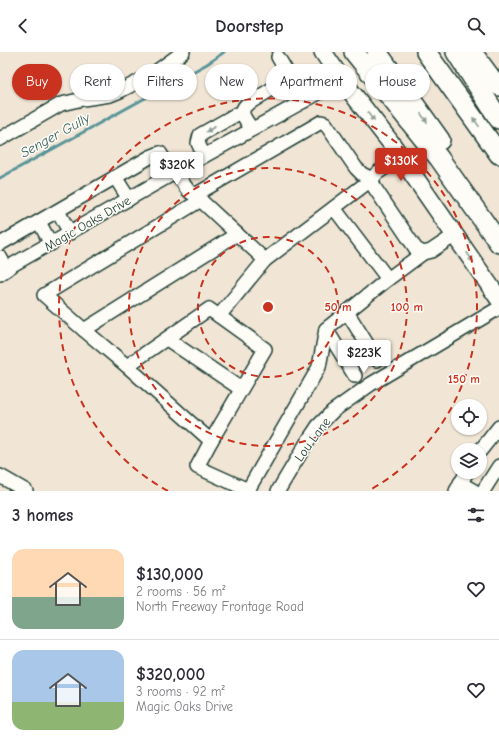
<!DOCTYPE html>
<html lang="en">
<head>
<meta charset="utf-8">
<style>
  :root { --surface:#fff; --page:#f2f2f3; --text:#2b2b33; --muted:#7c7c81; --line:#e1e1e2; --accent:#c8321e }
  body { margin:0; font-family:"Comic Neue",sans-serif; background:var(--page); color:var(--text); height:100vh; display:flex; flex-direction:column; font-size:15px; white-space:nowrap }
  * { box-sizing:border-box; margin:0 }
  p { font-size:13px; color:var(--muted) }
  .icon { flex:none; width:22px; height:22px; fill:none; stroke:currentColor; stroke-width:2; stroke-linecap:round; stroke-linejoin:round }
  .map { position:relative; height:439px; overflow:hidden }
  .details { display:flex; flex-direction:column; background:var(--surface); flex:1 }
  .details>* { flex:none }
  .top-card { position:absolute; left:12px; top:12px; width:475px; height:36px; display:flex; gap:8px }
  .tools { position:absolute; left:451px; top:347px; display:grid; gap:8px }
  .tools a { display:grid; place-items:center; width:36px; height:36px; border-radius:50%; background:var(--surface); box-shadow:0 1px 3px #0004; font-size:20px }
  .price { position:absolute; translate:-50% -34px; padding:0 9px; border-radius:4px; background:#fff; color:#222; font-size:13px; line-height:26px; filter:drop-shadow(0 1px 2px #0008) }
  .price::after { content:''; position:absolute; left:50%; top:24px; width:12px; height:9px; margin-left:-6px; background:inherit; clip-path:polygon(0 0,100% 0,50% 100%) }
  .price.selected { background:var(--accent); color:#fff }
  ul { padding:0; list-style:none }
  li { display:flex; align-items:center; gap:12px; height:100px; padding:0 12px }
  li+li { border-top:1px solid var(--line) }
  li span { display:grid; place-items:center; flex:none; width:112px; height:80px; border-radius:12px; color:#555 }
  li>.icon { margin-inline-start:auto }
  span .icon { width:48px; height:48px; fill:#fffc; stroke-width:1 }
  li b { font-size:17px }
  h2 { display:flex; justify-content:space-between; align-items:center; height:48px; padding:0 12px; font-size:17px }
  .chip { padding:0 14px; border-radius:18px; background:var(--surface); box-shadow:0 1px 3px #0004; font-size:14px; line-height:36px }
  .chip.selected { background:var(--accent); color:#fff }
  header { display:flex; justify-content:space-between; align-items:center; height:52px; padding:0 12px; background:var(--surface); font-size:18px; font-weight:600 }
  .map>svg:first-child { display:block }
</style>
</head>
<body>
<header><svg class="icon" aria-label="back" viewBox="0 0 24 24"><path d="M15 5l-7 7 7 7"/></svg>Doorstep<svg class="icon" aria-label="search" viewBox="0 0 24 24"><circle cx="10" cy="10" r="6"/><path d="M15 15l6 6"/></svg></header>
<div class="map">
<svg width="499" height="439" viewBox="0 0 499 439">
  <rect width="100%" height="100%" fill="#f1e6d5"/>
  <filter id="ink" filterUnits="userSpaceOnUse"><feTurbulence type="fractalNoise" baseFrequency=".025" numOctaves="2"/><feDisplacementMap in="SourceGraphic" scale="8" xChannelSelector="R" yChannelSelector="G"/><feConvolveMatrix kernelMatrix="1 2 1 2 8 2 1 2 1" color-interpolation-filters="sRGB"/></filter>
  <g filter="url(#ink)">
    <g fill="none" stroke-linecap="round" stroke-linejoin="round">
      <path stroke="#599499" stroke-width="3" d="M 0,126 L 207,12 L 224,0"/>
      <defs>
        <g id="minor">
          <path d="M 278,5 L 304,49"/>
          <path d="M 252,77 C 247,69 238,61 246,53 L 275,35"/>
          <path d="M 0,87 L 61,52 L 83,47 L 110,43 L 120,39 L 153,22 L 183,0"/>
          <path d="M 204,104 L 198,91 L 200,83 L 237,62 L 242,62"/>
          <path d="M 401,105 L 377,121 L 372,127 L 374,135 L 416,197 L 423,201 L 431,199 L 455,183"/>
          <path d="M 177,120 C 182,128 185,139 195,143 L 321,70 L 325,71 L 356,116 L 362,122 L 372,127 L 265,208 L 195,143"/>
          <path d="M 115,125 L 129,147"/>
          <path d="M 201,148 L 44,243 L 84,278 L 127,314 L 211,389 L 265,297 L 219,264 L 265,208"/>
          <path d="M 334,156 L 388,227"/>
          <path d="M 58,159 L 70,181"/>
          <path d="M 39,170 L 51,192"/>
          <path d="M 0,192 L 150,105 L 160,101 L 173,122"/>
          <path d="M 0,205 L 7,217"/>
          <path d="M 0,222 L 14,212 L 204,104 L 342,28"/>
          <path d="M 347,260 L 377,308"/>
          <path d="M 326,277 L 355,324"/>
          <path d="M 84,278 L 237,182"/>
          <path d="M 167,287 L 241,337"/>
          <path d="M 127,314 L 209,257 L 219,264"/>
          <path d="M 211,389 L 197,415 L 248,438 L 319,315 L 326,277 L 388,227 L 423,201"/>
          <path d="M 480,399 L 499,375"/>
          <path d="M 0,424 L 26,439"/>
          <path d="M 460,431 L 474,439"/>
          <path d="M 278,439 L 306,392 L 318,374 L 333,359 L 371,332 L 499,256"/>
          <path d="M 456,439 L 467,420"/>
          <path d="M 483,439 L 499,414"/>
        </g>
        <g id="major">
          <path d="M 323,0 L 342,28 L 391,91 L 499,247"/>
          <path d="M 473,0 L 499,35"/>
        </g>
        <g id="highway">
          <path d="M 354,0 L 439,106 L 499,191"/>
          <path d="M 377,0 L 440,88"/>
          <path d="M 426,0 L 499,102"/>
          <path d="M 456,0 L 499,67"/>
        </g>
      </defs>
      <use href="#minor" stroke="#1f3d34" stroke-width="16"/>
      <use href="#major" stroke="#1f3d34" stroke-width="20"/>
      <use href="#highway" stroke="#1f3d34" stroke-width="22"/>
      <use href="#minor" stroke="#fdfcf7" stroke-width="13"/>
      <use href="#major" stroke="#fdfcf7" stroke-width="17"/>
      <use href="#highway" stroke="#fdfcf7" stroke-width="19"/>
    </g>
    <defs><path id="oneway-solid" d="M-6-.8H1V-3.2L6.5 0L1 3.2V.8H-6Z"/></defs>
    <g fill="#8e9c96">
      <use href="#oneway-solid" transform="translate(371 65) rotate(52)"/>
      <use href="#oneway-solid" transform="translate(424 66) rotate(55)"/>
      <use href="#oneway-solid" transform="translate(476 70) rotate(-126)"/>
      <use href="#oneway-solid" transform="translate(211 77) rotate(150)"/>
      <use href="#oneway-solid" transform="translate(470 205) rotate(55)"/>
    </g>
  </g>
  <g fill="none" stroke="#c8321e" stroke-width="2" stroke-dasharray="7 5">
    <circle cx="268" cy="255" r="70"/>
    <circle cx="268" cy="255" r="139"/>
    <path d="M168 439A209 209 0 1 1 368 439"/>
  </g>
  <g text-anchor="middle" stroke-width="3" stroke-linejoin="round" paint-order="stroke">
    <g font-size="13" fill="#1f3d34" stroke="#fdfcf7">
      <text transform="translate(87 171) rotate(-30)" y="5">Magic Oaks Drive</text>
      <text transform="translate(312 387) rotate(-54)" y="5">Lou Lane</text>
    </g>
    <g font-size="14" font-style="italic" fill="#37615e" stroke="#fdfcf7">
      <text transform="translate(55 83) rotate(-29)" y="5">Senger Gully</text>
    </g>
  </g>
  <circle cx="268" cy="255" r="6" fill="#c8321e" stroke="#fdfcf7" stroke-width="2"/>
  <g font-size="12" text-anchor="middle" font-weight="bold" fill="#c8321e" stroke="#fdfcf7" stroke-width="3" stroke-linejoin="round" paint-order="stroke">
    <text x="338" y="259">50 m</text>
    <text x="407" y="259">100 m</text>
    <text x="464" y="331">150 m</text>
  </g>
</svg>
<div class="tools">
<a><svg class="icon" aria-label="locate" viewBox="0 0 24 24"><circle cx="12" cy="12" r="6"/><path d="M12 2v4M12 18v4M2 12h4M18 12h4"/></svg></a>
<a><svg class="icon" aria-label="layers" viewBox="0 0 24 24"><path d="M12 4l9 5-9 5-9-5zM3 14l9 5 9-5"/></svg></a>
</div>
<b class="price selected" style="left:401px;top:130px">$130K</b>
<b class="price" style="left:177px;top:134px">$320K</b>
<b class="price" style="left:364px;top:322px">$223K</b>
<div class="top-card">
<a class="chip selected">Buy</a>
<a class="chip">Rent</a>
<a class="chip">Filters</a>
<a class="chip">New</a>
<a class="chip">Apartment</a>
<a class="chip">House</a>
</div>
</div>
<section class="details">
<h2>3 homes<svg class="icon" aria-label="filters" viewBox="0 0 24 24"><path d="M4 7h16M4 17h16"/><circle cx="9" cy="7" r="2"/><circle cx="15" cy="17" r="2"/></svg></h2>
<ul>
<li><span style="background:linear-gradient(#ffd9b3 60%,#7fa58c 0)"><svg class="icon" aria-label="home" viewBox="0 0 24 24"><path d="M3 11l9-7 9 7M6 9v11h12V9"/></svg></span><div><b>$130,000</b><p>2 rooms · 56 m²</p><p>North Freeway Frontage Road</p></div><svg class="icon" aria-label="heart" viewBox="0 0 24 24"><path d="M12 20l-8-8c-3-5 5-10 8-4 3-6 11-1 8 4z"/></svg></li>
<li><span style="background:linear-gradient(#a9c7e8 65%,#8fb573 0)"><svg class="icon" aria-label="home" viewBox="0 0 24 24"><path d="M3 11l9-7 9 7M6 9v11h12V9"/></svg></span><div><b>$320,000</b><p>3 rooms · 92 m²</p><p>Magic Oaks Drive</p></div><svg class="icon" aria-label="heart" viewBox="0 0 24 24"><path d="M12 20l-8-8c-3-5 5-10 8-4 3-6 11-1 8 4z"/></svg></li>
</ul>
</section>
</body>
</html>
